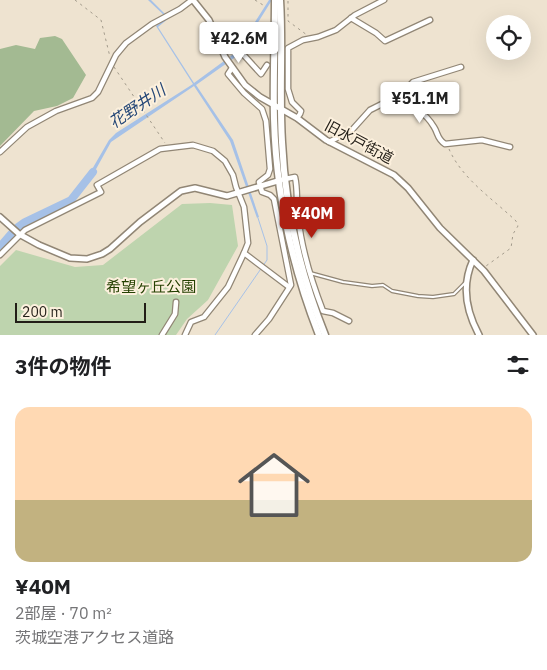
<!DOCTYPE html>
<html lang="ja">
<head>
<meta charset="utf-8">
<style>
  :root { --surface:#fff; --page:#f2f2f2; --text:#202124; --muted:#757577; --accent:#ae1f12 }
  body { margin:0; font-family:"IBM Plex Sans","Noto Sans JP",sans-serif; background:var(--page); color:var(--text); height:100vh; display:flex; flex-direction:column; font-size:19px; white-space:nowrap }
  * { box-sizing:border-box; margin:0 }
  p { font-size:16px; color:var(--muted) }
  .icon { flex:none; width:28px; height:28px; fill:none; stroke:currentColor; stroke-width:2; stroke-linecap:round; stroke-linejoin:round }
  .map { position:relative; height:335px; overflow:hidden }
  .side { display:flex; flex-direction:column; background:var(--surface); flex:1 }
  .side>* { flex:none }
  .fabs { position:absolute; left:486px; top:15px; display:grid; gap:10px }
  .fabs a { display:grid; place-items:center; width:45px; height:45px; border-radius:50%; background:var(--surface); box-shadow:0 5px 20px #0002; font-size:25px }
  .scale { position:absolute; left:15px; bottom:12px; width:131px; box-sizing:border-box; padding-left:5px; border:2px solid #221e17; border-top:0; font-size:14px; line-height:18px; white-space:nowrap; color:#221e17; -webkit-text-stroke:4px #fcf0dd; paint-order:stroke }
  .price { position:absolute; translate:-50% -42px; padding:0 11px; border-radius:5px; background:#fff; color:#222; font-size:16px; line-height:32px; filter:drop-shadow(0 1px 2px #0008) }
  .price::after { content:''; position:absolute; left:50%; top:30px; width:15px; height:11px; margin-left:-8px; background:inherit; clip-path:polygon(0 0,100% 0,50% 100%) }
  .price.active { background:var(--accent); color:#fff }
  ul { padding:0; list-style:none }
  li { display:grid; align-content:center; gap:10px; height:265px; padding:0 15px }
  li span { display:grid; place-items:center; height:155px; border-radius:15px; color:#555 }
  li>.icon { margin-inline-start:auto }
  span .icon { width:90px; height:90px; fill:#fffc; stroke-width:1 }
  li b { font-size:21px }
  h2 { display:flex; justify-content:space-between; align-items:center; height:60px; padding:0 15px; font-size:21px }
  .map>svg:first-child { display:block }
</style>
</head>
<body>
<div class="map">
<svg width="547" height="335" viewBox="0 0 547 335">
  <rect width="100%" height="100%" fill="#eee3d0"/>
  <path fill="#bed4ae" d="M 210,203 L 232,205 L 238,246 L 208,300 L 187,319 L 176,335 L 0,335 L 0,266 L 16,250 L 75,267 L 103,265 L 182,204 Z"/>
  <path fill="#a3ba92" d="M 55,36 L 62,39 L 86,75 L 73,98 L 57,106 L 34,111 L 0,146 L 0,49 L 16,45 L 35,49 L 40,38 Z"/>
  <path fill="#a6c1e7" d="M 148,0 L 151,0 L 169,18 L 158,27 L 194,83 L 235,53 L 269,0 L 272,0 L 237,56 L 196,85 L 233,140 L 259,217 L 257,218 L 230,141 L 194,86 L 111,142 L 90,180 L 87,178 L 109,140 L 116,133 L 193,84 L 156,26 L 167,18 Z"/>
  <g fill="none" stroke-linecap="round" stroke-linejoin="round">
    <path stroke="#a6c1e7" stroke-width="1" d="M 215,335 L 267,260 L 267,246 L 258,218"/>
    <g stroke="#a6c1e7" stroke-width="8">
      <path d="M 18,227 L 25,222 L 71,200 L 93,172"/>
      <path d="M 0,247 L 11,234"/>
    </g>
    <defs>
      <path id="service" d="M 310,273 L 343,282 L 372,286 L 383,285 L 392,291 L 418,296 L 433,297 L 454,294 L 465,283"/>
      <g id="minor">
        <path d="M 351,18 L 376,33 L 385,41 L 430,20"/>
        <path d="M 219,41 L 227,38 L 230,40 L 261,74 L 267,65"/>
        <path d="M 232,68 L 228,74 L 244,93 L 262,109 L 266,121 L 270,169 L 268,175 L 259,182 L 262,192 L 270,195 L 274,199 L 291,285 L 269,319 L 255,335"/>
        <path d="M 397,99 L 413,82 L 461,67"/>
        <path d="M 297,118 L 300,114 L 301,111 L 292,102 L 288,89 L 288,48 L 303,40 L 318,37 L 336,30 L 355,15 L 384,0"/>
        <path d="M 329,142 L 352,130 L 370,110 L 394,98 C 409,102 426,113 434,127 C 438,133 437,139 445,144 L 482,140 L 510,147"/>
        <path d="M 0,152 L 27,127 L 56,111 L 92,98 L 98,92 L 116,55 L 126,43 L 152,24 L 180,9 L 192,0"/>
        <path d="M 285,179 L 295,177 C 298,190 296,202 298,215 C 301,248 311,280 323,311 L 333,313 L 349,321"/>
        <path d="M 0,255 L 25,230 L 101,192 L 97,185 L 160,149 L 193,145 L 213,151 L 225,161 L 233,175 L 236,187 L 244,207 L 248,243 L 244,253 L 289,287"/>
        <path d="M 162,335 L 175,314 L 176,302"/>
        <path d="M 185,335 L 191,322 L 204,317 L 228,287 L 244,253"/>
      </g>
      <g id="tertiary">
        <path d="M 193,0 L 209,20 L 225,57 L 245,85 L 260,97 L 297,118 L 326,140 L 394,175 L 408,188 L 440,228 L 484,271 L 533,335"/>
        <path d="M 0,217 L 19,234 L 39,245 L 70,258 L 87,259 L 102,254 L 110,249 L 140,222 L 181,191 L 195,188 L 227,196 L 281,180"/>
        <path d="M 473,260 C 461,286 466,311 479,335"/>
      </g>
      <g id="secondary">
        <path d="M 275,0 C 275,40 273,79 274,119 C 276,193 292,266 319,335"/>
        <path d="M 280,0 C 283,47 279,94 282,142 C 285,208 300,273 325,335"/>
      </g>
    </defs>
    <use href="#service" stroke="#918675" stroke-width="4.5"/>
    <use href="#minor" stroke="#918675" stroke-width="7"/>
    <use href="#tertiary" stroke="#918675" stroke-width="8"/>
    <use href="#secondary" stroke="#918675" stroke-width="9"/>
    <g stroke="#a39b8c" stroke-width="1" stroke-dasharray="2.5 4" stroke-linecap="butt">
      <path d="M 75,0 L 101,20 L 110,57"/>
      <path d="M 255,0 L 263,5"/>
      <path d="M 288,1 L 288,21 L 307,35"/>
      <path d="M 114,67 L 165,143"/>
      <path d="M 449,149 C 462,179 493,199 516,221 L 518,226 L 513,234 L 511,248 L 486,266"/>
    </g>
    <use href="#service" stroke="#fff" stroke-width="2"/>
    <use href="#minor" stroke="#fff" stroke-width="4.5"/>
    <use href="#tertiary" stroke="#fff" stroke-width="5"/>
    <use href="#secondary" stroke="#fff" stroke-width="6"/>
  </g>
  <g text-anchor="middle" stroke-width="4" stroke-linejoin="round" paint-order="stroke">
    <g font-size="15" fill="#221e17" stroke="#fcf0dd">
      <text transform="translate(359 142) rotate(28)" y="5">旧水戸街道</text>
    </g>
    <g font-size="15" fill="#254102" stroke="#fcf0dd">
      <text x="151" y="292">希望ヶ丘公園</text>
    </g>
    <g font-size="16" font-style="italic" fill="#254777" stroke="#fcf0dd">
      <text transform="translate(137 106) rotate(-34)" y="6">花野井川</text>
    </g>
  </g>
</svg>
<div class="fabs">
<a><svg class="icon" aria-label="locate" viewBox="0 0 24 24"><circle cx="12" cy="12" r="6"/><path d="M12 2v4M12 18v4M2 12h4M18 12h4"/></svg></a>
</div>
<div class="scale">200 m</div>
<b class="price" style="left:239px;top:64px">¥42.6M</b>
<b class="price" style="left:420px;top:124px">¥51.1M</b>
<b class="price active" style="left:312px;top:239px">¥40M</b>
</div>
<section class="side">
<h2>3件の物件<svg class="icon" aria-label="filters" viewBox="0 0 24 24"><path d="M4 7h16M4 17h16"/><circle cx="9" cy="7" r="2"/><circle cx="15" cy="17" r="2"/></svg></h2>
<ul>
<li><span style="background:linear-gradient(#ffd9b3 60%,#c2b280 0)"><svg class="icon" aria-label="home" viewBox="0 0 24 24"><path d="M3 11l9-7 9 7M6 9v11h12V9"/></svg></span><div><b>¥40M</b><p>2部屋 · 70 m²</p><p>茨城空港アクセス道路</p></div></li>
</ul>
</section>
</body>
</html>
